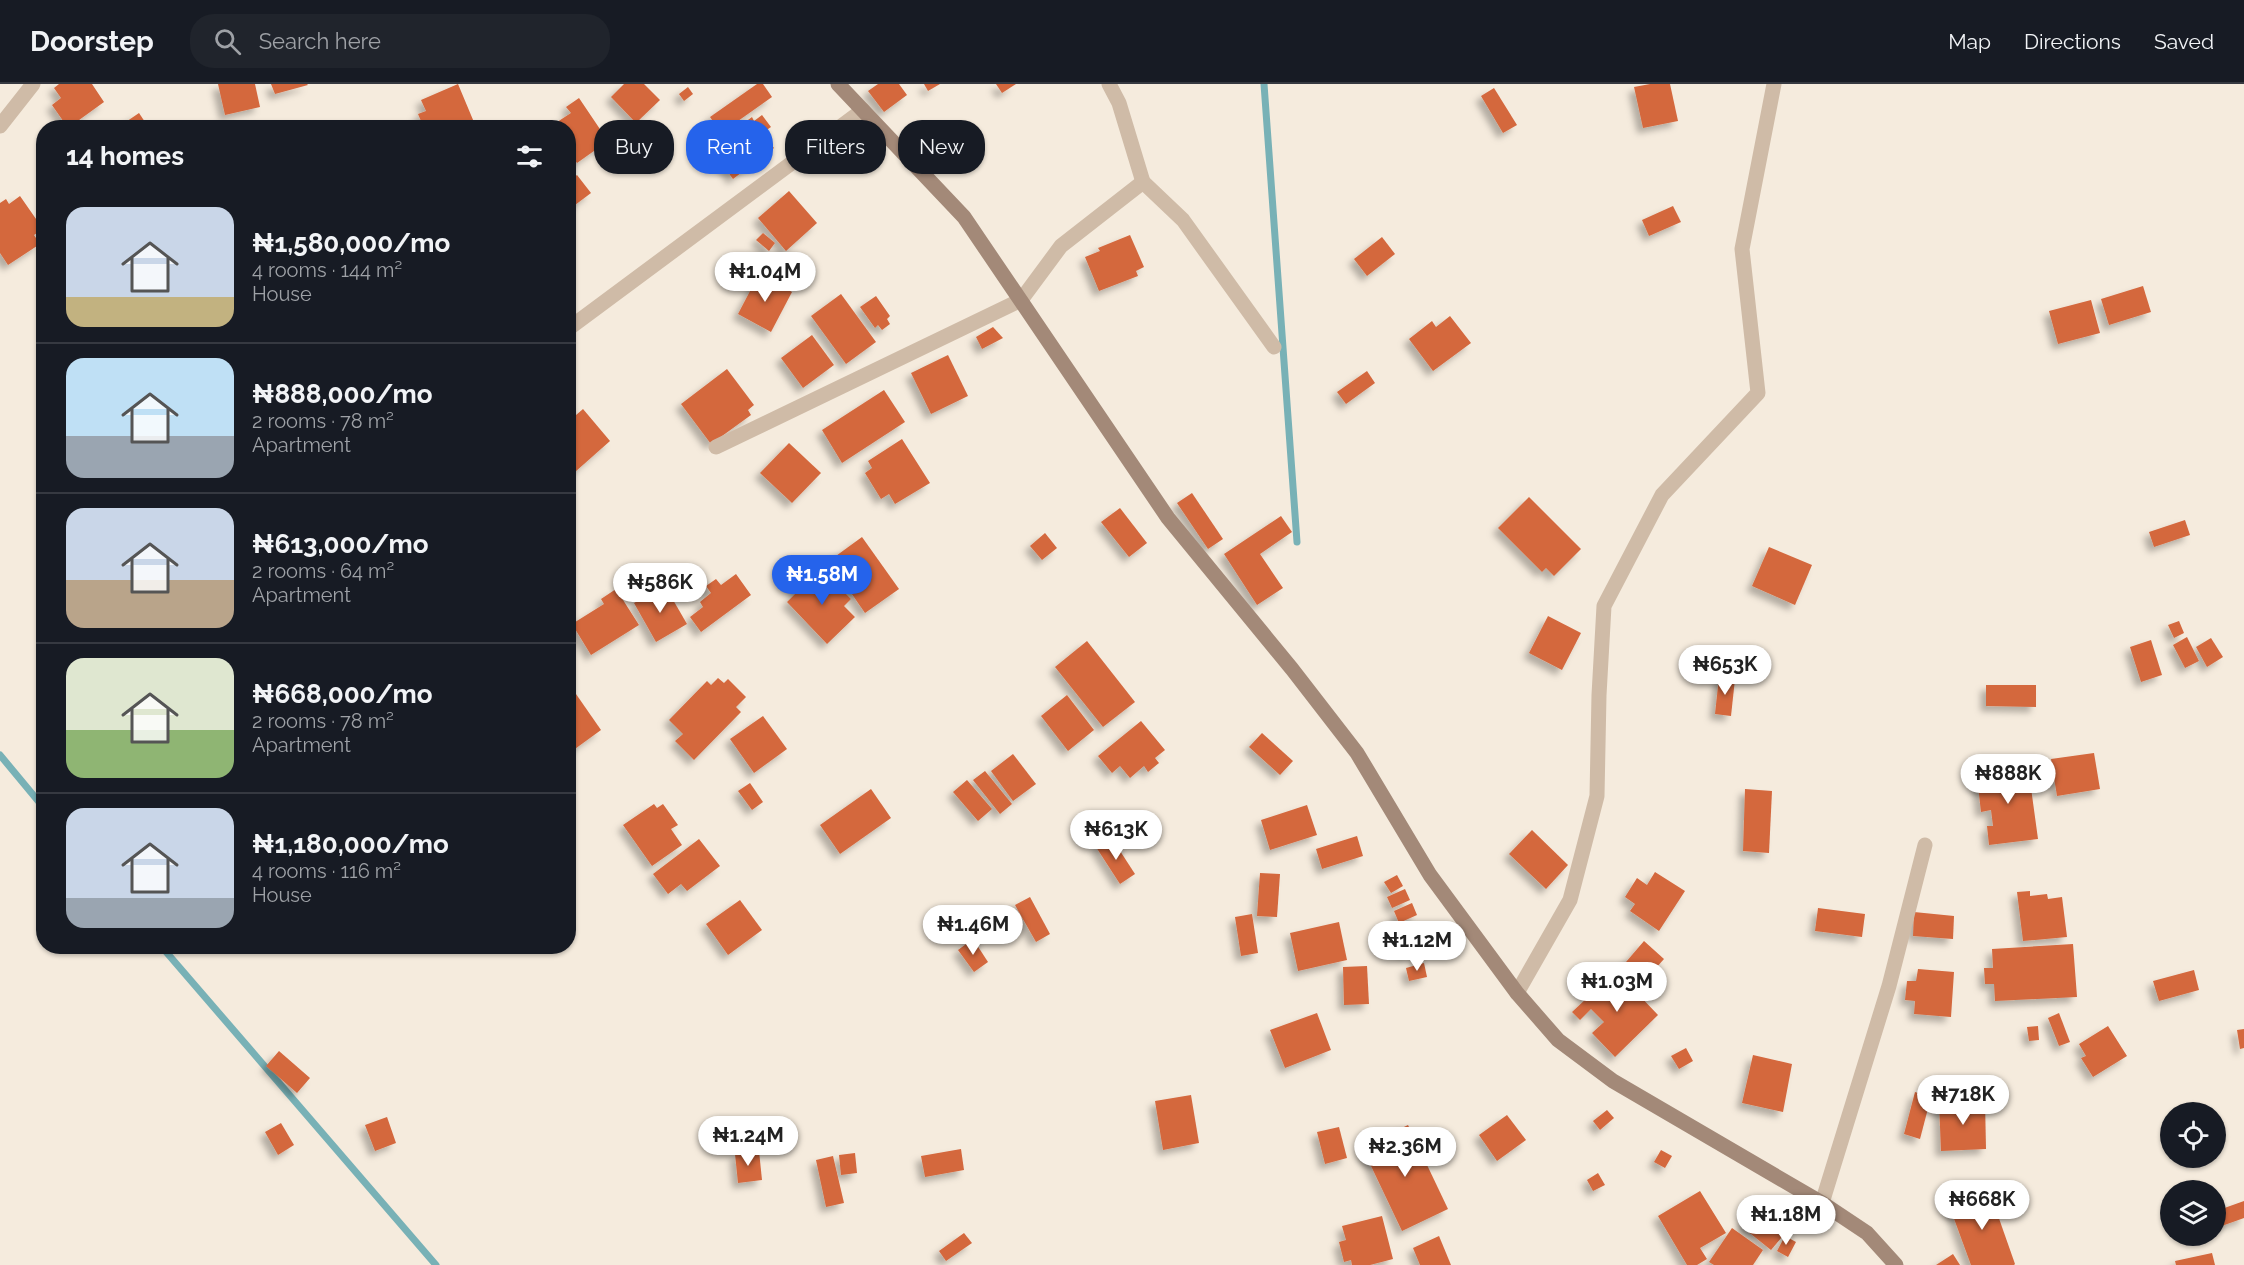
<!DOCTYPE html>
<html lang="en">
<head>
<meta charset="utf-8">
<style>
  :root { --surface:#171b24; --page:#20242c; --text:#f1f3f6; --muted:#9ea1a6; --line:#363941; --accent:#2563eb }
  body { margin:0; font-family:Raleway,sans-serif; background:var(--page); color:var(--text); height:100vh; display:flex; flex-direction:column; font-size:22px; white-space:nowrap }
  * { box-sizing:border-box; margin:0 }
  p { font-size:20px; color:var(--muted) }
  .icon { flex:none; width:33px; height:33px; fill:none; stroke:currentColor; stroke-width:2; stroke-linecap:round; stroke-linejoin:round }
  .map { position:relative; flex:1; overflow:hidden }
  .panel { position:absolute; left:36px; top:36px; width:540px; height:834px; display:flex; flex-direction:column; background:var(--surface); border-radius:24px; box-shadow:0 2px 4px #0004 }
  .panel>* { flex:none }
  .banner { position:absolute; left:594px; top:36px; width:570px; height:54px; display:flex; gap:12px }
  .fabs { position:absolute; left:2160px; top:1018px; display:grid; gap:12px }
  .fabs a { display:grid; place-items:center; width:66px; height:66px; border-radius:50%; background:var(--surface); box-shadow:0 2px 4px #0004; font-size:30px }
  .price { position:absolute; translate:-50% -51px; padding:0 14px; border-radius:21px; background:#fff; color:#222; font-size:20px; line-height:39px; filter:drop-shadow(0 2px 3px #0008) }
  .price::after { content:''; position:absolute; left:50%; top:36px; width:18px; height:14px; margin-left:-9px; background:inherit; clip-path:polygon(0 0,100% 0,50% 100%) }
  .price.active { background:var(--accent); color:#fff }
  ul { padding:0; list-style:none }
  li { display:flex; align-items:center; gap:18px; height:150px; padding:0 30px }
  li+li { border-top:2px solid var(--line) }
  li span { display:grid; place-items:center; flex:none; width:168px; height:120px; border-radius:18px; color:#555 }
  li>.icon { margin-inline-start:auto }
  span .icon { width:72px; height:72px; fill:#fffc; stroke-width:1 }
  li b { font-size:26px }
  h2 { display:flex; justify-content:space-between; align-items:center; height:72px; padding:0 30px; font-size:26px }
  .pill { padding:0 21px; border-radius:24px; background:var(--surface); box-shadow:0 2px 4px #0004; font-size:21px; line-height:54px }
  .pill.active { background:var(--accent); color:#fff }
  header { display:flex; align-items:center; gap:36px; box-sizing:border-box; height:84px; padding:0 30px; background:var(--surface); border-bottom:2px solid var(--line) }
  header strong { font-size:28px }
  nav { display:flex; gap:33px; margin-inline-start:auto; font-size:21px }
  .search { width:420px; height:54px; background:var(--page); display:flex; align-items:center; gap:15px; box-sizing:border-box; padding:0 21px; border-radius:24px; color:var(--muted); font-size:22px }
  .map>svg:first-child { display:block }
</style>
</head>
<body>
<header>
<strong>Doorstep</strong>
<div class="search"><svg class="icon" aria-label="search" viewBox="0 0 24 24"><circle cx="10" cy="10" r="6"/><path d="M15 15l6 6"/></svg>Search here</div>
<nav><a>Map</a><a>Directions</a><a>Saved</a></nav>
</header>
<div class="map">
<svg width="2244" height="1181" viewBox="0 0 2244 1181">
  <defs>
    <filter id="shadow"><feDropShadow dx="-5.5" dy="5.5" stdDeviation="3" flood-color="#0004"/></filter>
  </defs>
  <rect width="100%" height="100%" fill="#f5ebdd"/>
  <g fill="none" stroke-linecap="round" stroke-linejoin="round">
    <g stroke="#78b1b6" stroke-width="7">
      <path d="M 1264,0 L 1297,458"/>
      <path d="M 0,671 L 44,724"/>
      <path d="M 161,862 L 436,1181"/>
    </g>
  </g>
  <g fill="#d4673d" filter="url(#shadow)">
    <path d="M 59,0 L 92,0 L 104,18 L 68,44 L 52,21 L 61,14 L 54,4 Z"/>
    <path d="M 218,0 L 255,0 L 260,23 L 225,31 Z"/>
    <path d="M 271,0 L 307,0 L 308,1 L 275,10 Z"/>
    <path d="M 458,0 L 476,43 L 424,44 L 418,30 L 426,27 L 421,16 Z"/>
    <path d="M 624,0 L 644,0 L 660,16 L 636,39 L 611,13 Z"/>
    <path d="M 757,0 L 763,0 L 772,13 L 721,49 L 710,33 Z"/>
    <path d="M 878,0 L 899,0 L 907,11 L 884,28 L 868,7 Z"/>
    <path d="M 924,0 L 940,0 L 928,7 Z"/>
    <path d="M 996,0 L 1016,0 L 1002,9 Z"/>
    <path d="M 1650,0 L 1670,0 L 1678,37 L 1643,44 L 1634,3 Z"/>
    <path d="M 688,3 L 693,10 L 684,17 L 679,10 Z"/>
    <path d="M 1494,4 L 1517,41 L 1503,49 L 1481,12 Z"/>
    <path d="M 579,14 L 608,57 L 577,79 L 568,67 L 568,44 L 551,42 L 571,29 L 566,23 Z"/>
    <path d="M 139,29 L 149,44 L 117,44 Z"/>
    <path d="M 762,31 L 771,43 L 762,49 L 774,64 L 733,95 L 710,64 L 752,33 L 754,37 Z"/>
    <path d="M 577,91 L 591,109 L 575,121 L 571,117 L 568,119 L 568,98 Z"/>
    <path d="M 789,107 L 817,139 L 786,167 L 758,134 Z"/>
    <path d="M 20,112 L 43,145 L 34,151 L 40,160 L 8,181 L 0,169 L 0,119 L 6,115 L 9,120 Z"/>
    <path d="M 1673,122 L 1681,138 L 1649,152 L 1642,136 Z"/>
    <path d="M 763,149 L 775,159 L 769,167 L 756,156 Z"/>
    <path d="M 1130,151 L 1144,183 L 1136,187 L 1138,192 L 1099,207 L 1085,173 L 1100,167 L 1098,164 Z"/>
    <path d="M 1382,153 L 1395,170 L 1367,192 L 1354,175 Z"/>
    <path d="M 759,190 L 792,208 L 771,248 L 738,230 Z"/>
    <path d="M 2143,202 L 2151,228 L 2109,241 L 2101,215 Z"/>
    <path d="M 841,210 L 876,258 L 846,280 L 811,232 Z"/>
    <path d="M 876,212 L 890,232 L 887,235 L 890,240 L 882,246 L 878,241 L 875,244 L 860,223 Z"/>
    <path d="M 2091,216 L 2100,249 L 2058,260 L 2049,227 Z"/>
    <path d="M 1450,232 L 1471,259 L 1433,287 L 1409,255 L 1432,237 L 1436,243 Z"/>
    <path d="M 993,243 L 1003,254 L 982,265 L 976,253 Z"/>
    <path d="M 812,251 L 834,281 L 803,304 L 781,274 Z"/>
    <path d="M 948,271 L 968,312 L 931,330 L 911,289 Z"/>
    <path d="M 727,285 L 754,321 L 748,326 L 751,331 L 711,360 L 681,320 Z"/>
    <path d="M 1367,287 L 1375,299 L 1346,320 L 1337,308 Z"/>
    <path d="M 884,306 L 905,338 L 842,379 L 822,346 Z"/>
    <path d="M 583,325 L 610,357 L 575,388 L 568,381 L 568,338 Z"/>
    <path d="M 902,355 L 930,399 L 895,420 L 889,410 L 881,415 L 865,389 L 872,384 L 868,377 Z"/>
    <path d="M 789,359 L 821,389 L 792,419 L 760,389 Z"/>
    <path d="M 1192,409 L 1223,455 L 1208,465 L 1177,419 Z"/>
    <path d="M 1529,413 L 1581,465 L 1554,492 L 1546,484 L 1542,488 L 1498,444 Z"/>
    <path d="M 1120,424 L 1147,459 L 1129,473 L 1101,438 Z"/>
    <path d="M 1281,432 L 1292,448 L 1260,470 L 1283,504 L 1257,521 L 1224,470 Z"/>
    <path d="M 2185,436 L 2190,451 L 2154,463 L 2149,448 Z"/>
    <path d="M 1045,449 L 1057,464 L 1042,476 L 1030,462 Z"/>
    <path d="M 862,453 L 899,505 L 865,529 L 829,477 Z"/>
    <path d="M 1769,463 L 1812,481 L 1795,521 L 1752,502 Z"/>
    <path d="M 821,485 L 851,515 L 844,522 L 855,533 L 827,560 L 787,518 L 797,508 L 794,505 L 808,492 L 811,495 Z"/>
    <path d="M 736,490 L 751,511 L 701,548 L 690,533 L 703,523 L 700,518 L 711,509 L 706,502 L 716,495 L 721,501 Z"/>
    <path d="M 665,502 L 687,540 L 656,558 L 634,519 Z"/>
    <path d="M 616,505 L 639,541 L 591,571 L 572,540 L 604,520 L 601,515 Z"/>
    <path d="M 1548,532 L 1581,549 L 1562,586 L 1529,569 Z"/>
    <path d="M 2179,537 L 2184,549 L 2174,554 L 2168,541 Z"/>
    <path d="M 2187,553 L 2199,577 L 2185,584 L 2173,561 Z"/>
    <path d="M 2211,554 L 2223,573 L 2207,583 L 2196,563 Z"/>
    <path d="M 2151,556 L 2162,591 L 2141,598 L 2130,563 Z"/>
    <path d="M 1087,557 L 1135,618 L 1103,643 L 1055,583 Z"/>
    <path d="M 1719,593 L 1735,595 L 1731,632 L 1715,630 Z"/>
    <path d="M 718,594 L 724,599 L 728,595 L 746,613 L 736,623 L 741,628 L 694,676 L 675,657 L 683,650 L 669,636 L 707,597 L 711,601 Z"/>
    <path d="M 1986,601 L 2036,601 L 2036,623 L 1986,622 Z"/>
    <path d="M 576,610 L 601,646 L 568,670 L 568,615 Z"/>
    <path d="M 1067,611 L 1094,646 L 1068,667 L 1041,632 Z"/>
    <path d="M 763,632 L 787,665 L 754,689 L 730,655 Z"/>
    <path d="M 1141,637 L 1165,666 L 1155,674 L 1159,679 L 1148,688 L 1144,682 L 1130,694 L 1120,682 L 1112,689 L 1098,672 Z"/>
    <path d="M 1262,649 L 1293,677 L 1280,691 L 1249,663 Z"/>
    <path d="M 2094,669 L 2100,705 L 2057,712 L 2051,675 Z"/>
    <path d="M 1013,670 L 1036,700 L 1013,717 L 991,687 Z"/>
    <path d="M 2028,682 L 2038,755 L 1989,761 L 1987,742 L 1993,742 L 1991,726 L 1981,728 L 1977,693 L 1986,692 L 1986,687 Z"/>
    <path d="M 985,687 L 1012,720 L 1000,730 L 973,696 Z"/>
    <path d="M 967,696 L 992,725 L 978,737 L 953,708 Z"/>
    <path d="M 750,699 L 763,718 L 752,726 L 738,707 Z"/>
    <path d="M 871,705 L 891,734 L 840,770 L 820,741 Z"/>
    <path d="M 1745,705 L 1772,707 L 1769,769 L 1743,767 Z"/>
    <path d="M 654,720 L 657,724 L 663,720 L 678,741 L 671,745 L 682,761 L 652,782 L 623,741 Z"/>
    <path d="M 1307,721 L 1317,751 L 1270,766 L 1261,736 Z"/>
    <path d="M 1532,746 L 1568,781 L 1546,805 L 1509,770 Z"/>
    <path d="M 1357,752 L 1363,772 L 1322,785 L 1316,765 Z"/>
    <path d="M 1111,753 L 1135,790 L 1120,800 L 1096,763 Z"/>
    <path d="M 699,755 L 720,782 L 687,807 L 681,800 L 668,810 L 653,790 Z"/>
    <path d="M 1655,788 L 1685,807 L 1659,847 L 1630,827 L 1635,820 L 1625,813 L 1637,794 L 1647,801 Z"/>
    <path d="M 1260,789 L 1280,790 L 1277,833 L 1257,832 Z"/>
    <path d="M 1397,791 L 1403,802 L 1391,809 L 1384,798 Z"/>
    <path d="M 1405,805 L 1410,816 L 1392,824 L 1387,813 Z"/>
    <path d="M 2030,807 L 2030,812 L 2047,810 L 2048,815 L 2062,813 L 2067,853 L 2023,857 L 2017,808 Z"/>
    <path d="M 1030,813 L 1050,850 L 1036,858 L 1015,821 Z"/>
    <path d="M 740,816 L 762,846 L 728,871 L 706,840 Z"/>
    <path d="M 1412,819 L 1417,831 L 1399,839 L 1394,827 Z"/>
    <path d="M 1818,824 L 1865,830 L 1862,853 L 1815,847 Z"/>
    <path d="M 1914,828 L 1954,832 L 1953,855 L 1913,852 Z"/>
    <path d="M 1252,830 L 1258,869 L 1241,872 L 1235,833 Z"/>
    <path d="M 1339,838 L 1347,876 L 1298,887 L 1290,849 Z"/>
    <path d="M 1415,854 L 1420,863 L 1404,870 L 1400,862 Z"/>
    <path d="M 973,855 L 988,878 L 974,888 L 958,866 Z"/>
    <path d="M 1644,857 L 1664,875 L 1640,902 L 1620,885 Z"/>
    <path d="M 2073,860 L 2077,913 L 1995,917 L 1994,900 L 1985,900 L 1984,884 L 1993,884 L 1992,865 Z"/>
    <path d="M 1424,879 L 1427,893 L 1409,897 L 1406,884 Z"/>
    <path d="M 1367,882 L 1369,920 L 1344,921 L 1343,883 Z"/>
    <path d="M 1918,885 L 1954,888 L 1951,933 L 1914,930 L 1915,917 L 1905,916 L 1907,897 L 1916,897 Z"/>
    <path d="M 2194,886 L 2199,906 L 2159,917 L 2153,897 Z"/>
    <path d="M 1616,887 L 1658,931 L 1615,973 L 1592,949 L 1604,938 L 1591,925 L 1580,936 L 1572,928 Z"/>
    <path d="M 1317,929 L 1331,966 L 1285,984 L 1270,946 Z"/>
    <path d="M 2059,929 L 2070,958 L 2059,962 L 2048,934 Z"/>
    <path d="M 2038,942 L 2039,956 L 2029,957 L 2027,943 Z"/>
    <path d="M 2108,942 L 2127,972 L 2093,993 L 2081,974 L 2086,972 L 2079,960 Z"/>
    <path d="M 2244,945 L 2244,964 L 2240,965 L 2237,946 Z"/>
    <path d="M 1686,964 L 1693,977 L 1679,985 L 1671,972 Z"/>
    <path d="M 279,967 L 310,994 L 297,1009 L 266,982 Z"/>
    <path d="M 1753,971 L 1792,980 L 1783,1028 L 1742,1019 Z"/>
    <path d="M 1915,1008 L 1931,1013 L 1920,1055 L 1904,1050 Z"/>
    <path d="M 1191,1011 L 1199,1059 L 1163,1066 L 1155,1017 Z"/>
    <path d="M 1985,1017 L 1986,1065 L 1941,1067 L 1939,1018 Z"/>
    <path d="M 1607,1026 L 1614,1034 L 1600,1046 L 1593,1037 Z"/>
    <path d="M 1507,1031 L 1526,1056 L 1497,1077 L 1479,1051 Z"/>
    <path d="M 387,1033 L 396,1059 L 375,1067 L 365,1041 Z"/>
    <path d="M 281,1039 L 294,1061 L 278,1071 L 265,1048 Z"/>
    <path d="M 1408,1041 L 1448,1125 L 1402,1147 L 1362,1063 Z"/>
    <path d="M 1339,1043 L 1347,1074 L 1325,1080 L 1317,1048 Z"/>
    <path d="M 961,1065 L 964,1086 L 925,1093 L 921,1072 Z"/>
    <path d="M 1661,1066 L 1672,1072 L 1665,1084 L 1654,1078 Z"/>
    <path d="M 759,1067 L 762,1096 L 738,1099 L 735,1070 Z"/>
    <path d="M 855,1069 L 857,1089 L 841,1091 L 839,1071 Z"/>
    <path d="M 833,1072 L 844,1119 L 826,1123 L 816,1076 Z"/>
    <path d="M 1598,1089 L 1605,1101 L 1593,1107 L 1587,1096 Z"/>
    <path d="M 1989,1106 L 2015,1180 L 2014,1181 L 1971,1181 L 1949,1121 Z"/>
    <path d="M 1700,1107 L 1726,1149 L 1700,1164 L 1707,1175 L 1697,1181 L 1687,1181 L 1658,1132 Z"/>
    <path d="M 2244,1117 L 2244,1134 L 2216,1144 L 2216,1127 Z"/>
    <path d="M 1751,1128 L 1782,1153 L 1771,1166 L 1741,1142 Z"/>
    <path d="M 1382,1132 L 1393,1175 L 1370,1181 L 1352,1181 L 1351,1176 L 1344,1178 L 1339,1158 L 1346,1156 L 1342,1142 Z"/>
    <path d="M 1732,1144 L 1763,1166 L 1753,1181 L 1714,1181 L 1709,1178 Z"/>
    <path d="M 964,1149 L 972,1159 L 946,1177 L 939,1167 Z"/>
    <path d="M 1439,1152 L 1451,1181 L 1420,1181 L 1413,1164 Z"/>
    <path d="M 1785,1152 L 1796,1158 L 1788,1173 L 1777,1167 Z"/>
    <path d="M 2212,1169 L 2215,1181 L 2176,1181 L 2175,1177 Z"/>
    <path d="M 1953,1170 L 1960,1181 L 1936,1181 Z"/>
  </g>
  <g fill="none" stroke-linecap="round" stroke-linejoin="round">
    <g stroke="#cfbba7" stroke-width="15">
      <path d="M 1109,0 L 1119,19 L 1143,98"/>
      <path d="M 0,42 L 33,0"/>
      <path d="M 568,245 L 863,26"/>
      <path d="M 716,363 L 1021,216 L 1061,162 L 1143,98 L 1183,136 L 1274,263"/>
      <path d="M 1517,909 L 1570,816 L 1597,712 L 1599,611 L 1604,522 L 1662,411 L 1758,309 L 1742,165 L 1774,0"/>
      <path d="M 1822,1119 L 1889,902 L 1925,761"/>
    </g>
    <path stroke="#a38978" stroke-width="15" d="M 838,0 L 964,133 L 1168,434 L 1292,585 L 1357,669 L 1430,791 L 1517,909 L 1558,956 L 1613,997 L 1822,1119 L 1867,1149 L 1896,1181"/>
  </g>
</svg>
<div class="fabs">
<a><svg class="icon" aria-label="locate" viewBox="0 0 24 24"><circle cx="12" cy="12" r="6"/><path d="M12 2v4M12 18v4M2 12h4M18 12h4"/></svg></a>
<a><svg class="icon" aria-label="layers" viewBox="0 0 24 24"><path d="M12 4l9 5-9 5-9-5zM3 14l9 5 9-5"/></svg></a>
</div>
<b class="price" style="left:765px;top:219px">₦1.04M</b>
<b class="price active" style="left:822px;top:522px">₦1.58M</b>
<b class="price" style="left:660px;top:530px">₦586K</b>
<b class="price" style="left:1725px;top:612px">₦653K</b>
<b class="price" style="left:2008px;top:721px">₦888K</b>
<b class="price" style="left:1116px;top:777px">₦613K</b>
<b class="price" style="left:973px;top:872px">₦1.46M</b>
<b class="price" style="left:1417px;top:888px">₦1.12M</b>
<b class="price" style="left:1617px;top:929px">₦1.03M</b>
<b class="price" style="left:1963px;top:1042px">₦718K</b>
<b class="price" style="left:748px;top:1083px">₦1.24M</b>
<b class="price" style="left:1405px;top:1094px">₦2.36M</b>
<b class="price" style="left:1982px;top:1147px">₦668K</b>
<b class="price" style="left:1786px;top:1162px">₦1.18M</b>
<div class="banner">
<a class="pill">Buy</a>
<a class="pill active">Rent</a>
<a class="pill">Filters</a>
<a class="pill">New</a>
</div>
<section class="panel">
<h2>14 homes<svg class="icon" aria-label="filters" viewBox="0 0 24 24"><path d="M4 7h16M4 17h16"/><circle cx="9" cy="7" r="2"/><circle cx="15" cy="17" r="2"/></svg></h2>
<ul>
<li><span style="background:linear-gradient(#c9d6e8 75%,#c2b280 0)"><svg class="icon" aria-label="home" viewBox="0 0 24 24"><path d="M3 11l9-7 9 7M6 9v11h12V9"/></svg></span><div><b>₦1,580,000/mo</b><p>4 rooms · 144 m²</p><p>House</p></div></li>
<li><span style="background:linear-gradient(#bfe0f5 65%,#9aa5b1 0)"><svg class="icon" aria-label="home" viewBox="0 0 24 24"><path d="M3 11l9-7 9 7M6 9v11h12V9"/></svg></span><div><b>₦888,000/mo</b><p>2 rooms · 78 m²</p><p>Apartment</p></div></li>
<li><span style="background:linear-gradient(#c9d6e8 60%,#b9a48a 0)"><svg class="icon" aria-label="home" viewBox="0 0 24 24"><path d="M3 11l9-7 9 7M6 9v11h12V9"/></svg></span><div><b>₦613,000/mo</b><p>2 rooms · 64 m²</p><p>Apartment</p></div></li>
<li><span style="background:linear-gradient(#dfe7d0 60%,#8fb573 0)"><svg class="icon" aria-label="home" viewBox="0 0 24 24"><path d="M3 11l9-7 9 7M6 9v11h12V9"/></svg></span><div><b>₦668,000/mo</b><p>2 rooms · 78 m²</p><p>Apartment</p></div></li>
<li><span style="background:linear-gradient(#c9d6e8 75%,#9aa5b1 0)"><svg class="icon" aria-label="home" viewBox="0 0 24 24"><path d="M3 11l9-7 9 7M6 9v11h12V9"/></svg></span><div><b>₦1,180,000/mo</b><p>4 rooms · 116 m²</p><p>House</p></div></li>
</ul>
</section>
</div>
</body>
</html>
